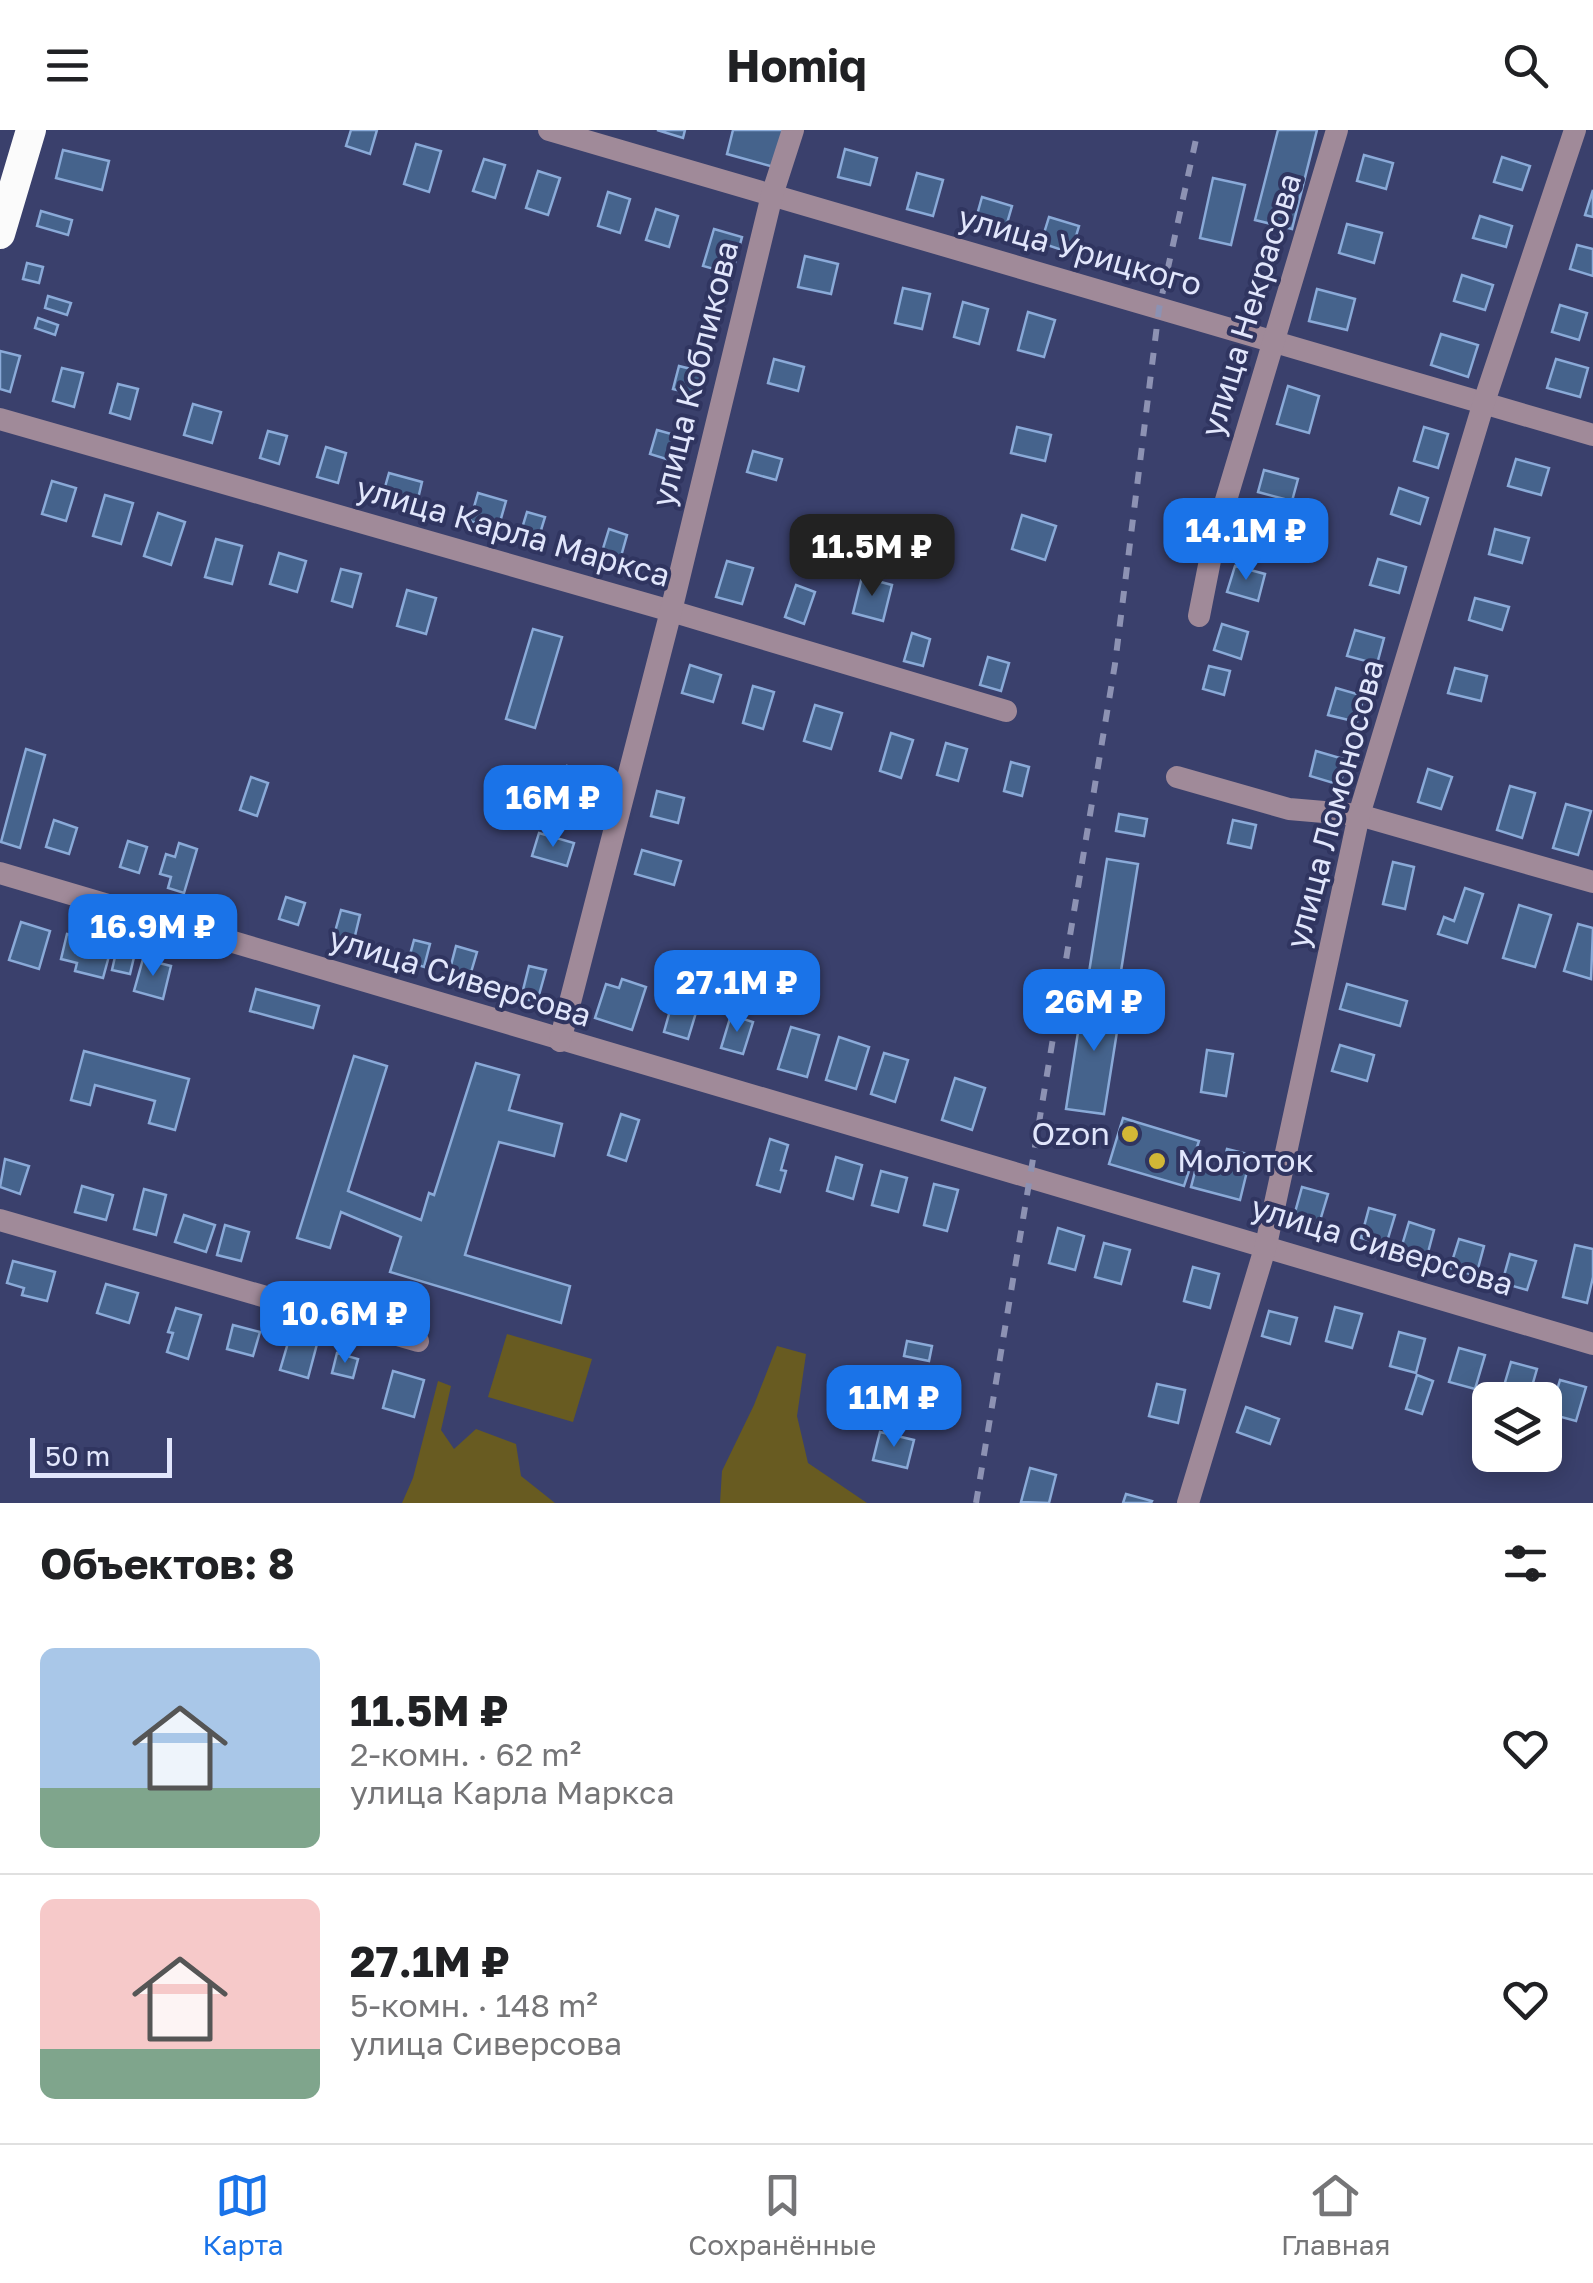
<!DOCTYPE html>
<html lang="ru">
<head>
<meta charset="utf-8">
<style>
  :root { --surface:#fff; --page:#f2f2f2; --text:#202124; --muted:#757577; --line:#e0e0e0; --accent:#1a73e8 }
  body { margin:0; font-family:"Golos Text",sans-serif; background:var(--page); color:var(--text); height:100vh; display:flex; flex-direction:column; font-size:38px; white-space:nowrap }
  * { box-sizing:border-box; margin:0 }
  p { font-size:32px; color:var(--muted) }
  .icon { flex:none; width:55px; height:55px; fill:none; stroke:currentColor; stroke-width:2; stroke-linecap:round; stroke-linejoin:round }
  .map { position:relative; height:1373px; overflow:hidden }
  .details { display:flex; flex-direction:column; background:var(--surface); flex:1 }
  .details>* { flex:none }
  .fabs { position:absolute; left:1472px; top:1252px; display:grid; gap:20px }
  .fabs a { display:grid; place-items:center; width:90px; height:90px; border-radius:15px; background:var(--surface); box-shadow:0 5px 25px #0003; font-size:50px }
  .scale { position:absolute; left:30px; bottom:25px; width:142px; box-sizing:border-box; padding-left:10px; border:5px solid #e1e6fc; border-top:0; font-size:28px; line-height:35px; white-space:nowrap; color:#e1e6fc; -webkit-text-stroke:8px #303560; paint-order:stroke }
  .price { position:absolute; translate:-50% -85px; padding:0 22px; border-radius:20px; background:var(--accent); color:#fff; font-size:32px; line-height:65px; filter:drop-shadow(0 2px 5px #0008) }
  .price::after { content:''; position:absolute; left:50%; top:60px; width:30px; height:22px; margin-left:-15px; background:inherit; clip-path:polygon(0 0,100% 0,50% 100%) }
  .price.current { background:#222; color:#fff }
  ul { padding:0; list-style:none }
  li { display:flex; align-items:center; gap:30px; height:250px; padding:0 40px }
  li+li { border-top:2px solid var(--line) }
  li span { display:grid; place-items:center; flex:none; width:280px; height:200px; border-radius:15px; color:#555 }
  li>.icon { margin-inline-start:auto }
  span .icon { width:120px; height:120px; fill:#fffc; stroke-width:1 }
  li b { font-size:42px }
  h2 { display:flex; justify-content:space-between; align-items:center; height:120px; padding:0 40px; font-size:42px }
  header { display:flex; justify-content:space-between; align-items:center; height:130px; padding:0 40px; background:var(--surface); font-size:45px; font-weight:700 }
  .tabs { display:flex; justify-content:space-around; align-items:center; height:140px; border-top:2px solid var(--line); background:var(--surface); font-size:28px; color:var(--muted) }
  .tabs a { display:grid; justify-items:center; gap:5px }
  .tabs .current { color:var(--accent) }
  .map>svg:first-child { display:block }
</style>
</head>
<body>
<header><svg class="icon" aria-label="menu" viewBox="0 0 24 24"><path d="M4 6h16M4 12h16M4 18h16"/></svg>Homiq<svg class="icon" aria-label="search" viewBox="0 0 24 24"><circle cx="10" cy="10" r="6"/><path d="M15 15l6 6"/></svg></header>
<div class="map">
<svg width="1593" height="1373" viewBox="0 0 1593 1373">
  <rect width="100%" height="100%" fill="#3a406c"/>
  <g fill="#685b21">
    <path d="M 507,1204 L 592,1229 L 573,1292 L 488,1267 Z"/>
    <path d="M 777,1216 L 806,1224 L 797,1286 L 808,1333 L 867,1373 L 720,1373 L 722,1341 L 754,1275 Z"/>
    <path d="M 438,1251 L 451,1256 L 441,1300 L 454,1319 L 476,1299 L 516,1314 L 521,1346 L 555,1373 L 402,1373 L 413,1348 Z"/>
  </g>
  <g fill="#45638c" stroke="#8aaad8" stroke-width="2.5">
    <path d="M 351,0 L 377,0 L 370,24 L 346,16 Z"/>
    <path d="M 657,0 L 685,0 L 683,8 Z"/>
    <path d="M 733,0 L 784,0 L 774,37 L 727,24 Z"/>
    <path d="M 1278,0 L 1317,0 L 1292,99 L 1255,90 Z"/>
    <path d="M 416,14 L 441,21 L 429,62 L 404,54 Z"/>
    <path d="M 845,19 L 877,28 L 870,55 L 838,47 Z"/>
    <path d="M 63,20 L 109,31 L 102,60 L 56,48 Z"/>
    <path d="M 1364,25 L 1393,33 L 1386,59 L 1357,51 Z"/>
    <path d="M 1502,27 L 1530,36 L 1522,60 L 1494,52 Z"/>
    <path d="M 484,29 L 505,35 L 495,68 L 473,61 Z"/>
    <path d="M 538,41 L 560,48 L 548,85 L 526,78 Z"/>
    <path d="M 917,43 L 943,50 L 933,86 L 907,79 Z"/>
    <path d="M 1213,48 L 1245,55 L 1231,115 L 1200,108 Z"/>
    <path d="M 1593,60 L 1593,87 L 1585,85 Z"/>
    <path d="M 608,62 L 630,69 L 620,103 L 598,96 Z"/>
    <path d="M 982,67 L 1012,76 L 1003,107 L 973,99 Z"/>
    <path d="M 656,79 L 678,86 L 669,117 L 646,110 Z"/>
    <path d="M 41,81 L 72,90 L 68,105 L 37,96 Z"/>
    <path d="M 1480,86 L 1512,96 L 1506,117 L 1473,108 Z"/>
    <path d="M 1049,87 L 1079,96 L 1071,123 L 1041,113 Z"/>
    <path d="M 1347,94 L 1382,103 L 1374,133 L 1339,123 Z"/>
    <path d="M 714,99 L 742,107 L 732,144 L 703,136 Z"/>
    <path d="M 1577,115 L 1593,119 L 1593,146 L 1570,139 Z"/>
    <path d="M 805,126 L 838,134 L 831,164 L 798,157 Z"/>
    <path d="M 27,133 L 43,137 L 39,153 L 23,149 Z"/>
    <path d="M 1462,145 L 1493,155 L 1485,180 L 1454,171 Z"/>
    <path d="M 903,158 L 930,164 L 922,199 L 895,193 Z"/>
    <path d="M 1317,159 L 1355,169 L 1347,200 L 1309,191 Z"/>
    <path d="M 48,166 L 71,173 L 67,185 L 45,178 Z"/>
    <path d="M 963,172 L 988,179 L 979,214 L 954,207 Z"/>
    <path d="M 1560,175 L 1587,183 L 1579,210 L 1552,202 Z"/>
    <path d="M 1028,182 L 1055,190 L 1044,227 L 1018,220 Z"/>
    <path d="M 38,188 L 58,195 L 55,205 L 35,198 Z"/>
    <path d="M 1441,204 L 1478,215 L 1468,247 L 1431,235 Z"/>
    <path d="M 0,221 L 20,226 L 10,262 L 0,259 Z"/>
    <path d="M 774,229 L 804,237 L 798,261 L 768,253 Z"/>
    <path d="M 1556,229 L 1588,238 L 1580,267 L 1547,258 Z"/>
    <path d="M 679,236 L 703,242 L 698,265 L 673,259 Z"/>
    <path d="M 62,238 L 83,243 L 74,277 L 53,271 Z"/>
    <path d="M 118,254 L 138,259 L 130,289 L 110,283 Z"/>
    <path d="M 1288,256 L 1319,266 L 1309,303 L 1277,294 Z"/>
    <path d="M 193,274 L 221,282 L 212,313 L 184,305 Z"/>
    <path d="M 1017,297 L 1051,305 L 1045,331 L 1011,323 Z"/>
    <path d="M 1424,297 L 1448,304 L 1438,338 L 1414,331 Z"/>
    <path d="M 657,300 L 686,308 L 679,333 L 650,324 Z"/>
    <path d="M 268,301 L 287,306 L 279,334 L 260,328 Z"/>
    <path d="M 326,317 L 346,323 L 338,353 L 317,347 Z"/>
    <path d="M 753,321 L 782,329 L 776,350 L 747,342 Z"/>
    <path d="M 1516,329 L 1549,338 L 1541,365 L 1508,356 Z"/>
    <path d="M 1264,340 L 1298,349 L 1292,371 L 1258,362 Z"/>
    <path d="M 389,343 L 422,352 L 417,373 L 383,364 Z"/>
    <path d="M 52,351 L 76,358 L 66,391 L 42,384 Z"/>
    <path d="M 1399,358 L 1428,368 L 1420,394 L 1391,384 Z"/>
    <path d="M 478,363 L 506,371 L 498,399 L 470,391 Z"/>
    <path d="M 105,365 L 133,373 L 121,414 L 93,406 Z"/>
    <path d="M 527,382 L 545,387 L 538,410 L 520,405 Z"/>
    <path d="M 158,383 L 185,392 L 171,435 L 144,426 Z"/>
    <path d="M 1256,383 L 1278,389 L 1269,420 L 1246,414 Z"/>
    <path d="M 1022,385 L 1056,396 L 1045,430 L 1012,419 Z"/>
    <path d="M 609,399 L 627,405 L 620,430 L 601,425 Z"/>
    <path d="M 1495,399 L 1529,408 L 1522,433 L 1489,424 Z"/>
    <path d="M 216,409 L 242,416 L 232,454 L 205,447 Z"/>
    <path d="M 279,423 L 306,431 L 297,462 L 270,454 Z"/>
    <path d="M 1378,429 L 1406,437 L 1399,463 L 1370,455 Z"/>
    <path d="M 727,431 L 753,438 L 742,474 L 716,467 Z"/>
    <path d="M 1235,436 L 1265,444 L 1258,471 L 1227,462 Z"/>
    <path d="M 341,439 L 361,444 L 352,477 L 332,471 Z"/>
    <path d="M 862,447 L 892,455 L 883,491 L 853,483 Z"/>
    <path d="M 796,455 L 815,462 L 804,494 L 785,487 Z"/>
    <path d="M 407,460 L 436,468 L 426,504 L 397,496 Z"/>
    <path d="M 1475,468 L 1509,477 L 1502,500 L 1469,490 Z"/>
    <path d="M 1222,494 L 1248,502 L 1241,529 L 1214,520 Z"/>
    <path d="M 533,499 L 562,507 L 535,598 L 506,589 Z"/>
    <path d="M 1355,500 L 1384,508 L 1377,534 L 1347,526 Z"/>
    <path d="M 912,503 L 930,509 L 923,536 L 904,531 Z"/>
    <path d="M 988,527 L 1009,533 L 1001,561 L 980,555 Z"/>
    <path d="M 690,535 L 721,545 L 713,572 L 682,563 Z"/>
    <path d="M 1209,536 L 1230,541 L 1224,565 L 1203,559 Z"/>
    <path d="M 1455,538 L 1487,546 L 1481,571 L 1448,563 Z"/>
    <path d="M 753,556 L 774,562 L 763,599 L 743,593 Z"/>
    <path d="M 1336,558 L 1364,566 L 1357,592 L 1328,585 Z"/>
    <path d="M 815,575 L 842,583 L 831,619 L 804,611 Z"/>
    <path d="M 891,603 L 913,610 L 901,648 L 880,641 Z"/>
    <path d="M 946,613 L 967,619 L 958,651 L 937,645 Z"/>
    <path d="M 26,619 L 45,625 L 20,718 L 1,712 Z"/>
    <path d="M 1316,621 L 1347,630 L 1340,655 L 1310,646 Z"/>
    <path d="M 1011,632 L 1029,637 L 1022,666 L 1004,661 Z"/>
    <path d="M 567,636 L 595,644 L 590,663 L 562,655 Z"/>
    <path d="M 1428,639 L 1452,647 L 1441,679 L 1418,672 Z"/>
    <path d="M 251,647 L 268,653 L 257,686 L 240,680 Z"/>
    <path d="M 1510,656 L 1535,663 L 1522,708 L 1497,700 Z"/>
    <path d="M 657,661 L 684,668 L 678,693 L 651,686 Z"/>
    <path d="M 1566,674 L 1591,681 L 1578,725 L 1553,718 Z"/>
    <path d="M 1119,684 L 1147,689 L 1144,706 L 1116,701 Z"/>
    <path d="M 54,690 L 77,698 L 69,724 L 46,717 Z"/>
    <path d="M 1233,690 L 1256,695 L 1251,718 L 1228,713 Z"/>
    <path d="M 539,703 L 574,713 L 567,736 L 532,726 Z"/>
    <path d="M 128,711 L 147,717 L 139,743 L 120,737 Z"/>
    <path d="M 179,713 L 197,719 L 184,763 L 168,758 L 171,747 L 160,744 L 166,724 L 175,727 Z"/>
    <path d="M 642,720 L 681,731 L 674,755 L 635,744 Z"/>
    <path d="M 1107,729 L 1138,734 L 1118,860 L 1087,855 Z"/>
    <path d="M 1393,732 L 1414,737 L 1405,779 L 1383,774 Z"/>
    <path d="M 1465,758 L 1483,764 L 1467,813 L 1438,804 L 1444,787 L 1454,791 Z"/>
    <path d="M 286,767 L 305,773 L 298,795 L 279,789 Z"/>
    <path d="M 1519,775 L 1551,785 L 1535,837 L 1503,828 Z"/>
    <path d="M 341,780 L 360,785 L 353,814 L 333,809 Z"/>
    <path d="M 21,792 L 50,801 L 39,839 L 9,830 Z"/>
    <path d="M 1578,794 L 1593,798 L 1591,849 L 1564,841 Z"/>
    <path d="M 67,804 L 112,815 L 103,848 L 75,841 L 77,833 L 61,829 Z"/>
    <path d="M 414,810 L 430,814 L 424,837 L 408,832 Z"/>
    <path d="M 456,816 L 477,822 L 469,849 L 449,843 Z"/>
    <path d="M 117,818 L 135,823 L 130,844 L 112,840 Z"/>
    <path d="M 143,829 L 171,836 L 163,869 L 134,861 Z"/>
    <path d="M 529,836 L 546,840 L 537,872 L 521,868 Z"/>
    <path d="M 622,849 L 646,857 L 632,900 L 595,888 L 606,854 L 619,858 Z"/>
    <path d="M 1347,854 L 1407,871 L 1400,896 L 1340,879 Z"/>
    <path d="M 256,859 L 319,876 L 313,898 L 250,881 Z"/>
    <path d="M 676,859 L 701,866 L 688,909 L 664,902 Z"/>
    <path d="M 1084,864 L 1122,870 L 1104,984 L 1066,979 Z"/>
    <path d="M 731,885 L 753,892 L 743,924 L 721,918 Z"/>
    <path d="M 791,897 L 819,905 L 807,947 L 778,939 Z"/>
    <path d="M 839,907 L 869,917 L 856,959 L 826,950 Z"/>
    <path d="M 1340,915 L 1374,925 L 1367,951 L 1332,941 Z"/>
    <path d="M 1207,920 L 1233,924 L 1226,966 L 1201,962 Z"/>
    <path d="M 84,921 L 189,949 L 175,1000 L 149,993 L 155,971 L 95,955 L 90,975 L 71,970 Z"/>
    <path d="M 884,923 L 908,930 L 895,972 L 871,964 Z"/>
    <path d="M 354,926 L 387,936 L 348,1061 L 421,1090 L 429,1063 L 434,1065 L 476,933 L 519,945 L 509,980 L 562,994 L 554,1026 L 499,1012 L 465,1125 L 570,1156 L 561,1193 L 390,1142 L 401,1107 L 341,1082 L 330,1118 L 297,1108 Z"/>
    <path d="M 955,948 L 985,958 L 972,1000 L 942,990 Z"/>
    <path d="M 621,984 L 639,990 L 626,1031 L 608,1025 Z"/>
    <path d="M 1123,988 L 1199,1011 L 1184,1056 L 1109,1034 Z"/>
    <path d="M 770,1009 L 788,1015 L 781,1040 L 786,1041 L 780,1062 L 757,1055 Z"/>
    <path d="M 1227,1019 L 1251,1025 L 1240,1070 L 1191,1057 L 1197,1034 L 1221,1040 Z"/>
    <path d="M 836,1027 L 862,1035 L 853,1069 L 827,1061 Z"/>
    <path d="M 5,1029 L 29,1036 L 20,1064 L 0,1057 Z"/>
    <path d="M 881,1041 L 907,1048 L 898,1082 L 872,1075 Z"/>
    <path d="M 934,1054 L 958,1060 L 947,1101 L 924,1095 Z"/>
    <path d="M 82,1056 L 113,1065 L 106,1090 L 75,1082 Z"/>
    <path d="M 1302,1057 L 1328,1064 L 1319,1094 L 1294,1086 Z"/>
    <path d="M 144,1059 L 166,1065 L 156,1105 L 134,1099 Z"/>
    <path d="M 1369,1078 L 1395,1085 L 1386,1115 L 1361,1108 Z"/>
    <path d="M 184,1085 L 215,1095 L 206,1122 L 175,1112 Z"/>
    <path d="M 1409,1092 L 1434,1100 L 1426,1130 L 1400,1122 Z"/>
    <path d="M 225,1095 L 249,1102 L 241,1131 L 217,1125 Z"/>
    <path d="M 1058,1098 L 1084,1106 L 1075,1140 L 1049,1133 Z"/>
    <path d="M 1459,1109 L 1484,1116 L 1476,1146 L 1450,1138 Z"/>
    <path d="M 1104,1113 L 1130,1120 L 1121,1154 L 1095,1147 Z"/>
    <path d="M 1575,1115 L 1593,1119 L 1593,1147 L 1587,1173 L 1563,1167 Z"/>
    <path d="M 1510,1124 L 1536,1131 L 1527,1160 L 1502,1153 Z"/>
    <path d="M 13,1131 L 55,1142 L 47,1171 L 22,1165 L 24,1158 L 7,1153 Z"/>
    <path d="M 1193,1137 L 1219,1144 L 1210,1178 L 1184,1171 Z"/>
    <path d="M 106,1154 L 138,1163 L 129,1193 L 97,1183 Z"/>
    <path d="M 1335,1177 L 1362,1184 L 1352,1218 L 1326,1211 Z"/>
    <path d="M 176,1178 L 201,1185 L 188,1229 L 167,1222 L 173,1203 L 168,1202 Z"/>
    <path d="M 1269,1181 L 1297,1188 L 1290,1214 L 1262,1206 Z"/>
    <path d="M 233,1195 L 260,1202 L 253,1226 L 227,1219 Z"/>
    <path d="M 1399,1202 L 1425,1209 L 1416,1243 L 1390,1236 Z"/>
    <path d="M 290,1206 L 317,1214 L 308,1248 L 280,1240 Z"/>
    <path d="M 907,1211 L 932,1216 L 929,1231 L 904,1226 Z"/>
    <path d="M 1459,1218 L 1485,1225 L 1475,1259 L 1449,1252 Z"/>
    <path d="M 337,1223 L 358,1229 L 353,1248 L 332,1243 Z"/>
    <path d="M 1511,1232 L 1537,1239 L 1528,1270 L 1501,1266 Z"/>
    <path d="M 393,1241 L 424,1250 L 414,1287 L 383,1278 Z"/>
    <path d="M 1417,1245 L 1433,1251 L 1422,1284 L 1406,1279 Z"/>
    <path d="M 888,1250 L 925,1257 L 919,1286 L 883,1278 Z"/>
    <path d="M 1560,1250 L 1586,1257 L 1576,1291 L 1550,1284 Z"/>
    <path d="M 1157,1254 L 1185,1260 L 1178,1293 L 1149,1286 Z"/>
    <path d="M 1246,1277 L 1279,1289 L 1270,1314 L 1237,1302 Z"/>
    <path d="M 880,1302 L 914,1310 L 907,1338 L 873,1330 Z"/>
    <path d="M 1030,1338 L 1056,1345 L 1049,1373 L 1021,1372 Z"/>
    <path d="M 1126,1364 L 1152,1371 L 1151,1373 L 1123,1373 Z"/>
  </g>
  <g fill="none" stroke-linecap="round" stroke-linejoin="round">
    <g stroke="#a08a99" stroke-width="22">
      <path d="M 549,0 L 1593,305"/>
      <path d="M 0,289 L 671,481 L 1006,581"/>
      <path d="M 1199,486 L 1214,410 L 1337,0"/>
      <path d="M 1177,647 L 1289,679 L 1359,685 L 1593,752"/>
      <path d="M 0,743 L 1593,1214"/>
      <path d="M 560,911 L 671,481 L 772,65 L 793,0"/>
      <path d="M 0,1090 L 418,1211"/>
      <path d="M 1188,1373 L 1266,1115 L 1359,685 L 1484,272 L 1575,0"/>
    </g>
    <path stroke="#fbfbfb" stroke-width="30" d="M 0,104 L 31,0"/>
    <path stroke="#8d92b3" stroke-width="6" stroke-dasharray="12 12" stroke-linecap="butt" d="M 976,1373 L 1115,534 L 1159,179 L 1198,0"/>
  </g>
  <g fill="#d2b736" stroke="#303560" stroke-width="4">
    <circle cx="1130" cy="1004" r="10"/>
    <circle cx="1157" cy="1031" r="10"/>
  </g>
  <g text-anchor="middle" stroke-width="8" stroke-linejoin="round" paint-order="stroke">
    <g font-size="32" fill="#e1e6fc" stroke="#303560">
      <text transform="translate(1080 121) rotate(16)" y="11">улица Урицкого</text>
      <text transform="translate(1251 175) rotate(-73)" y="11">улица Некрасова</text>
      <text transform="translate(695 244) rotate(-76)" y="11">улица Кобликова</text>
      <text transform="translate(513 402) rotate(16)" y="11">улица Карла Маркса</text>
      <text transform="translate(1335 674) rotate(-75)" y="11">улица Ломоносова</text>
      <text transform="translate(460 847) rotate(17)" y="11">улица Сиверсова</text>
      <text transform="translate(1382 1116) rotate(17)" y="11">улица Сиверсова</text>
    </g>
    <g font-size="32" fill="#e1e6fc" stroke="#303560" text-anchor="end">
      <text x="1110" y="1015">Ozon</text>
      <text x="1177" y="1042" text-anchor="start">Молоток</text>
    </g>
  </g>
</svg>
<div class="fabs">
<a><svg class="icon" aria-label="layers" viewBox="0 0 24 24"><path d="M12 4l9 5-9 5-9-5zM3 14l9 5 9-5"/></svg></a>
</div>
<div class="scale">50 m</div>
<b class="price" style="left:1246px;top:453px">14.1M ₽</b>
<b class="price current" style="left:872px;top:469px">11.5M ₽</b>
<b class="price" style="left:553px;top:720px">16M ₽</b>
<b class="price" style="left:153px;top:849px">16.9M ₽</b>
<b class="price" style="left:737px;top:905px">27.1M ₽</b>
<b class="price" style="left:1094px;top:924px">26M ₽</b>
<b class="price" style="left:345px;top:1236px">10.6M ₽</b>
<b class="price" style="left:894px;top:1320px">11M ₽</b>
</div>
<section class="details">
<h2>Объектов: 8<svg class="icon" aria-label="filters" viewBox="0 0 24 24"><path d="M4 7h16M4 17h16"/><circle cx="9" cy="7" r="2"/><circle cx="15" cy="17" r="2"/></svg></h2>
<ul>
<li><span style="background:linear-gradient(#a9c7e8 70%,#7fa58c 0)"><svg class="icon" aria-label="home" viewBox="0 0 24 24"><path d="M3 11l9-7 9 7M6 9v11h12V9"/></svg></span><div><b>11.5M ₽</b><p>2-комн. · 62 m²</p><p>улица Карла Маркса</p></div><svg class="icon" aria-label="heart" viewBox="0 0 24 24"><path d="M12 20l-8-8c-3-5 5-10 8-4 3-6 11-1 8 4z"/></svg></li>
<li><span style="background:linear-gradient(#f6c9c9 75%,#7fa58c 0)"><svg class="icon" aria-label="home" viewBox="0 0 24 24"><path d="M3 11l9-7 9 7M6 9v11h12V9"/></svg></span><div><b>27.1M ₽</b><p>5-комн. · 148 m²</p><p>улица Сиверсова</p></div><svg class="icon" aria-label="heart" viewBox="0 0 24 24"><path d="M12 20l-8-8c-3-5 5-10 8-4 3-6 11-1 8 4z"/></svg></li>
</ul>
</section>
<nav class="tabs">
<a class="current"><svg class="icon" aria-label="map" viewBox="0 0 24 24"><path d="M3 6l6-2 6 2 6-2v14l-6 2-6-2-6 2zM9 4v14M15 6v14"/></svg>Карта</a>
<a><svg class="icon" aria-label="saved" viewBox="0 0 24 24"><path d="M7 4h10v16l-5-4-5 4z"/></svg>Сохранённые</a>
<a><svg class="icon" aria-label="home" viewBox="0 0 24 24"><path d="M3 11l9-7 9 7M6 9v11h12V9"/></svg>Главная</a>
</nav>
</body>
</html>
